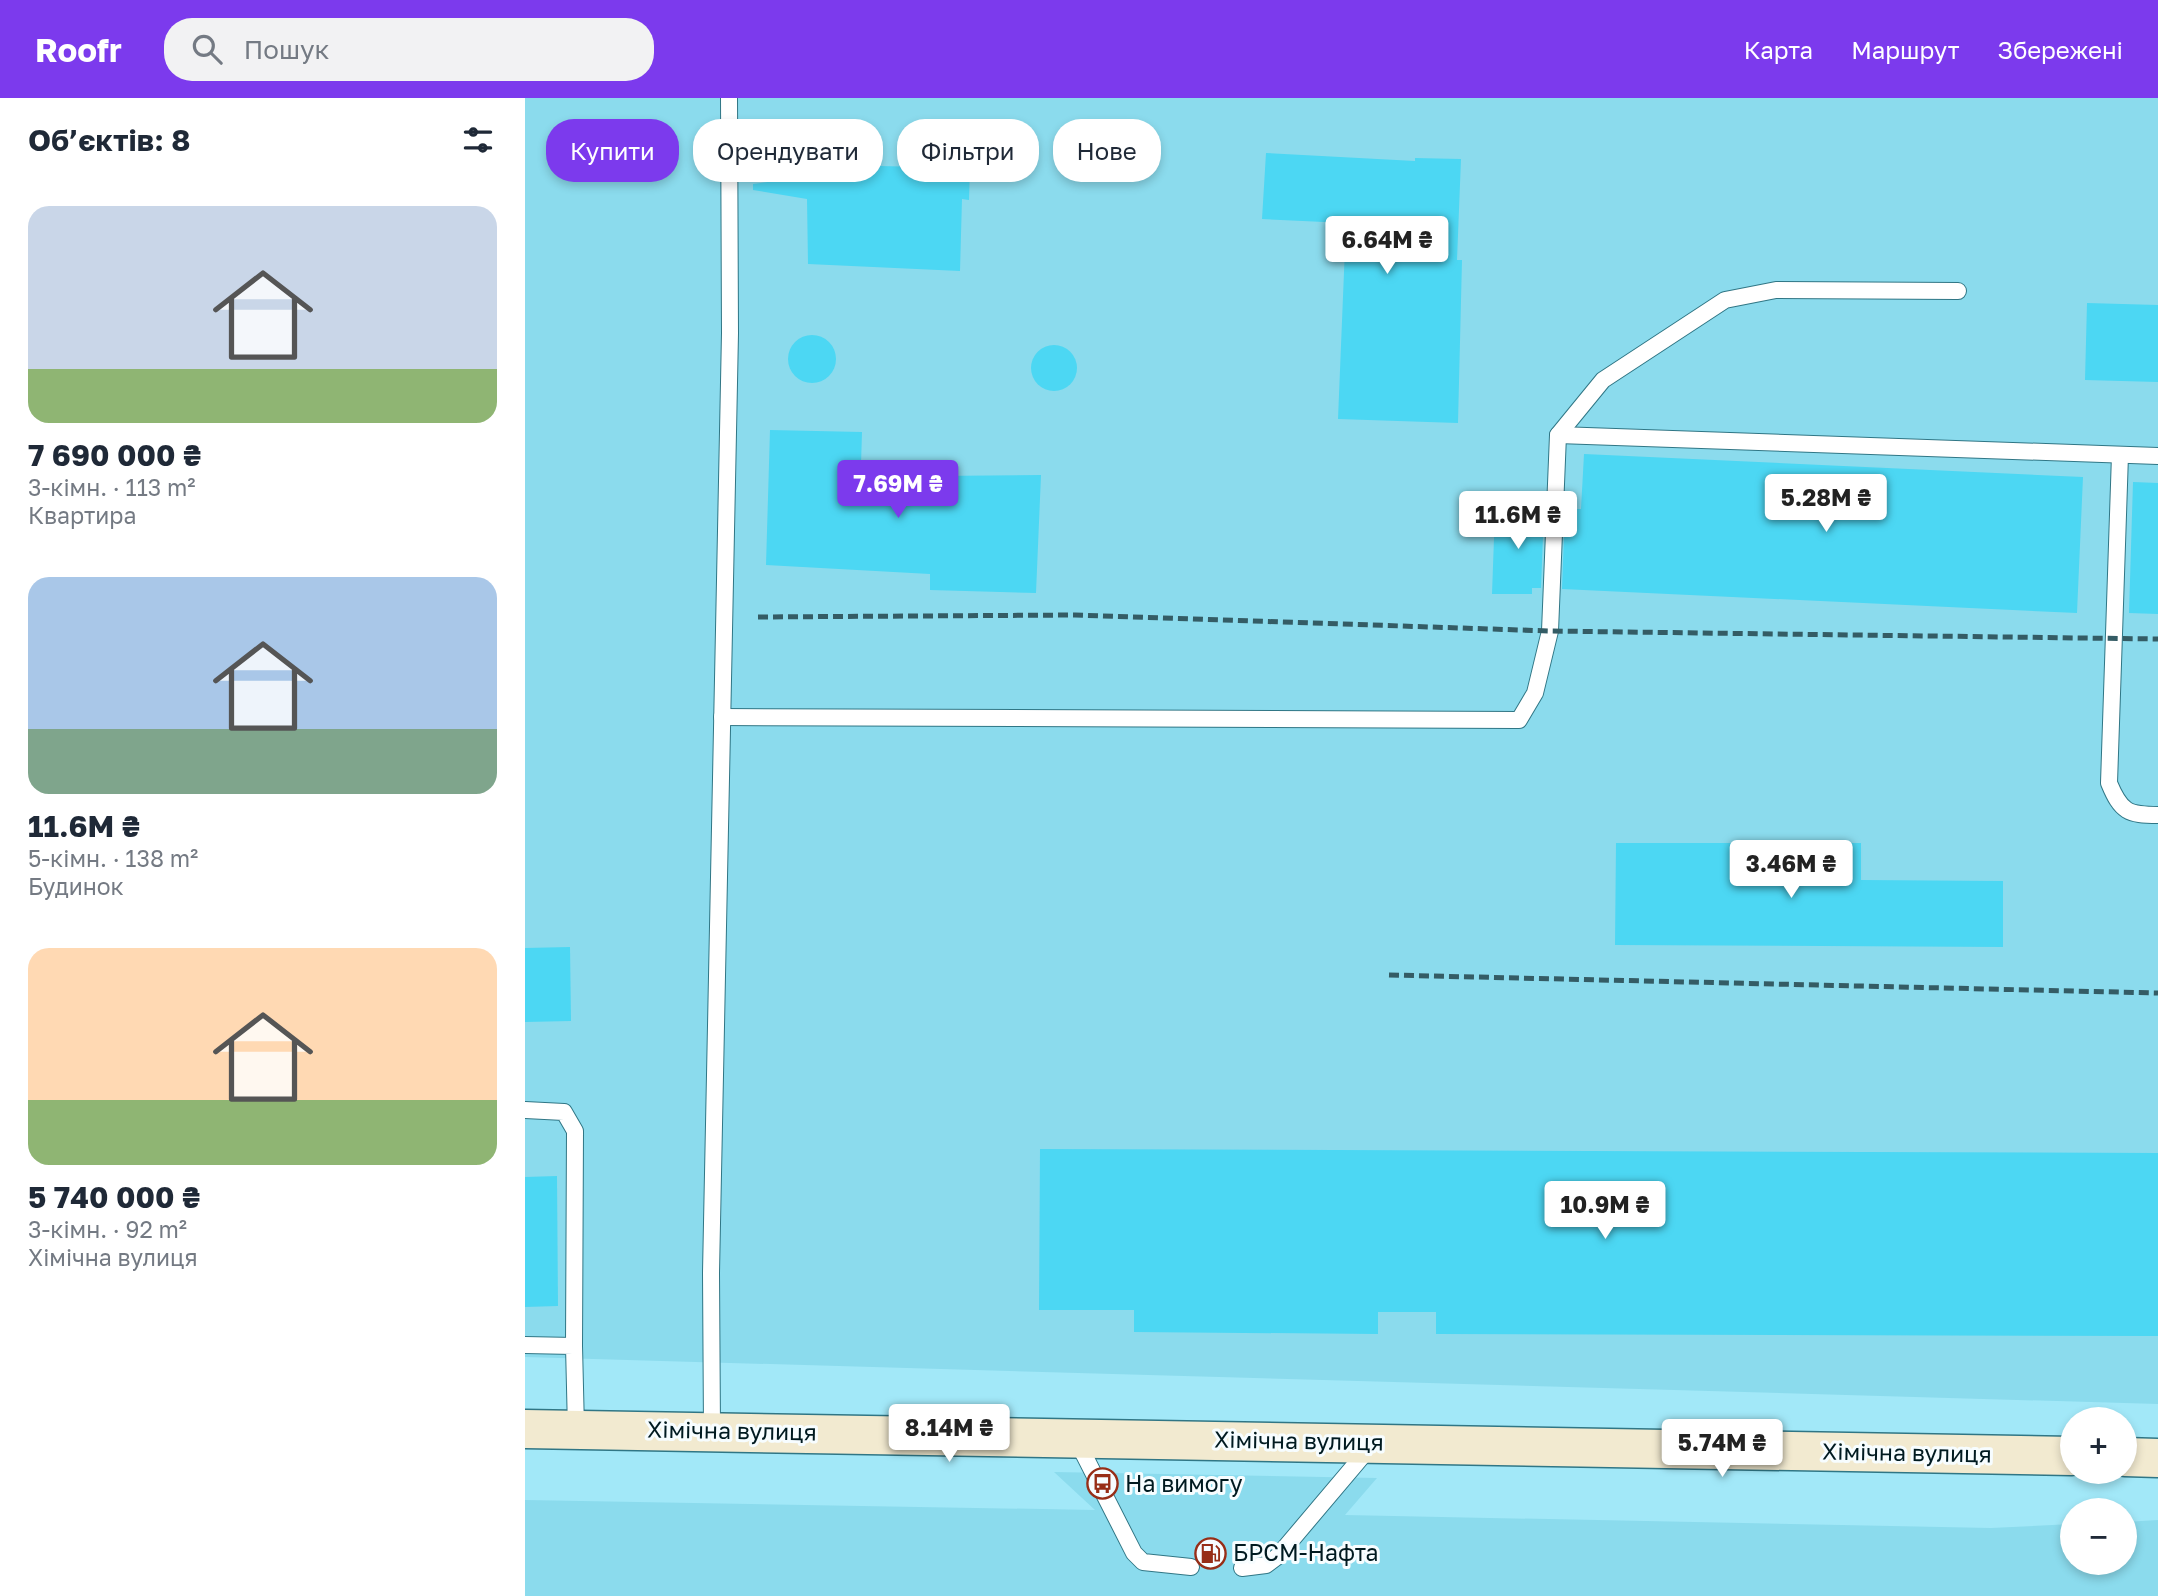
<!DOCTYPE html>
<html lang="uk">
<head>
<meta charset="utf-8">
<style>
  :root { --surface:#fff; --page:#f2f2f3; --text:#1f2937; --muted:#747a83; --accent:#7c3aed }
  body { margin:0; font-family:"Golos Text",sans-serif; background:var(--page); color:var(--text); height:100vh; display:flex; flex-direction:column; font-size:26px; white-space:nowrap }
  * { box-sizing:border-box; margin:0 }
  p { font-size:23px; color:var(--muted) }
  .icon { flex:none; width:38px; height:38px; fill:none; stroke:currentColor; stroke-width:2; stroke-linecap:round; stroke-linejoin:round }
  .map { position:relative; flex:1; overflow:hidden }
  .sheet { display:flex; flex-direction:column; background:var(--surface); width:525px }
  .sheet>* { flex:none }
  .top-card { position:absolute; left:21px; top:21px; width:665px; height:63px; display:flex; gap:14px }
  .buttons { position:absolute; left:1535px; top:1309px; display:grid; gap:14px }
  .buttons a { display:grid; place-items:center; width:77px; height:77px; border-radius:50%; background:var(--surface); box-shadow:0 4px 10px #0003; font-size:35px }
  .price { position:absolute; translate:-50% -60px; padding:0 16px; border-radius:7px; background:#fff; color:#222; font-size:23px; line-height:46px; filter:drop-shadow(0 2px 4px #0008) }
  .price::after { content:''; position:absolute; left:50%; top:42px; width:21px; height:16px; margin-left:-10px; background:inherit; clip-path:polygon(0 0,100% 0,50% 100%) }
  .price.selected { background:var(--accent); color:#fff }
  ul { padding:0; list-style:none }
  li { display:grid; align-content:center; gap:14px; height:371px; padding:0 28px }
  li span { display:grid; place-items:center; height:217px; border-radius:21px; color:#555 }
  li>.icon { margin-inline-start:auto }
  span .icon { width:126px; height:126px; fill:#fffc; stroke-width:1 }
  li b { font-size:30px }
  h2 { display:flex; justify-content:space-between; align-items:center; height:84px; padding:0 28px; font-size:30px }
  .pill { padding:0 24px; border-radius:28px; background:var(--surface); box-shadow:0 4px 10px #0003; font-size:24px; line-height:63px }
  .pill.selected { background:var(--accent); color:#fff }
  header { display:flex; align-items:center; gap:42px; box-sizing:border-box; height:98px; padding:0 35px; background:var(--accent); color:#fff }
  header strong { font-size:33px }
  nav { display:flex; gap:38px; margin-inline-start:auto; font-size:24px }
  .search { width:490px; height:63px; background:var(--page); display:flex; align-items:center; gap:18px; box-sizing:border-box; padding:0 24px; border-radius:28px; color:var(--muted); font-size:26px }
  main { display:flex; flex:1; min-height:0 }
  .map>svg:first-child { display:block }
</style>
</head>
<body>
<header>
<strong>Roofr</strong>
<div class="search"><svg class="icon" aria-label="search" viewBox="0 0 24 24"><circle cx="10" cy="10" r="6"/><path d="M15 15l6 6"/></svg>Пошук</div>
<nav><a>Карта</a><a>Маршрут</a><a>Збережені</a></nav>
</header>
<main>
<section class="sheet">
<h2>Об’єктів: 8<svg class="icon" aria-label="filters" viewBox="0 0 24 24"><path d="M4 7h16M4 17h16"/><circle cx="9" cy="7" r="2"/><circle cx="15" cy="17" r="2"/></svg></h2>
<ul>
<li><span style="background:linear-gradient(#c9d6e8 75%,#8fb573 0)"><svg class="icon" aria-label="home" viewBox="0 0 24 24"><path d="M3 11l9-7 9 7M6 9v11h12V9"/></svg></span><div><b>7 690 000 ₴</b><p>3-кімн. · 113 m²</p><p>Квартира</p></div></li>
<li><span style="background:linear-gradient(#a9c7e8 70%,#7fa58c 0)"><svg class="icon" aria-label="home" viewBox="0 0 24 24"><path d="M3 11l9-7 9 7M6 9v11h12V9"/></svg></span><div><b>11.6M ₴</b><p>5-кімн. · 138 m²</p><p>Будинок</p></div></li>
<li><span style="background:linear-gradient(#ffd9b3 70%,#8fb573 0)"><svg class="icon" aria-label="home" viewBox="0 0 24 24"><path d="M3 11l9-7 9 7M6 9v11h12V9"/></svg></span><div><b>5 740 000 ₴</b><p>3-кімн. · 92 m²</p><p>Хімічна вулиця</p></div></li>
</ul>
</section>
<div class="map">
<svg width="1633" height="1498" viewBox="0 0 1633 1498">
  <rect width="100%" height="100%" fill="#a2e8f8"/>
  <g fill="#8bdbed">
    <path d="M 0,0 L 1633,0 L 1633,1306 L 0,1259 Z"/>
    <path d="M 529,1374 L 852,1380 L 820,1417 L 1466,1430 L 1547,1426 L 1547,1465 L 1600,1465 L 1600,1424 L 1633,1422 L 1633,1498 L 0,1498 L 0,1402 L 570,1412 Z"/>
  </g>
  <g fill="#4cd7f3">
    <path d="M 741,55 L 890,63 L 890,60 L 936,61 L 932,162 L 937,162 L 933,325 L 813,321 L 821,125 L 737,121 Z"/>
    <path d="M 354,68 L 445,70 L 444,102 L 437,101 L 435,173 L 283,166 L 282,101 L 228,92 L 228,86 Z"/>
    <path d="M 1562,205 L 1633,207 L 1633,284 L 1560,282 Z"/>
    <circle cx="287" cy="261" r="24"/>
    <circle cx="529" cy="270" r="23"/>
    <path d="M 245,332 L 337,334 L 335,400 L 408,406 L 409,378 L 516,377 L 511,495 L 405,492 L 405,476 L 241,467 Z"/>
    <path d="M 1059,356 L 1558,379 L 1552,515 L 1037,491 L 1040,411 L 1056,411 Z"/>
    <path d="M 1608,384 L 1633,385 L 1633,516 L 1604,515 Z"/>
    <path d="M 970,412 L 1019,412 L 1016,490 L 1007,490 L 1007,496 L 967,496 Z"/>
    <path d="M 1091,745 L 1336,745 L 1336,782 L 1478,783 L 1478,849 L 1090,847 Z"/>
    <path d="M 45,849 L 46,923 L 0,924 L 0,850 Z"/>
    <path d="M 515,1051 L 1633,1055 L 1633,1238 L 911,1236 L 911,1214 L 853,1214 L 853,1236 L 609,1234 L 609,1212 L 514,1212 Z"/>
    <path d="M 32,1078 L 33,1208 L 0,1209 L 0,1079 Z"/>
  </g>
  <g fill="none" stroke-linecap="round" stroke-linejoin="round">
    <defs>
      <g id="lane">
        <path d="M 1033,337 L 1633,358"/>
        <path d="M 1595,357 L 1584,685 C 1596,714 1603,717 1633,717"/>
        <path d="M 197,619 L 994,622 L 1010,595 L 1025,533 L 1033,337 L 1078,282 L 1200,202 L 1251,192 L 1433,193"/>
        <path d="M 0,1012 L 39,1014 L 50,1033 L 49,1248"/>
        <path d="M 0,1247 L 49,1248 L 51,1331"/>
        <path d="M 187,1332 L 186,1175 L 205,235 L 204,0"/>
        <path d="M 551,1341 L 609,1455 L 618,1464 L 666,1469"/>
        <path d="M 717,1470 L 741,1467 L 753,1458 L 846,1348"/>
      </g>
      <g id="secondary">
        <path d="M 0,1331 L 1547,1358"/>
        <path d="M 1600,1359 L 1633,1360"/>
      </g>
    </defs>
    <use href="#lane" stroke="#307685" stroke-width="18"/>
    <use href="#secondary" stroke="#307685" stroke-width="41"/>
    <use href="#lane" stroke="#fff" stroke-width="16"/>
    <use href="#secondary" stroke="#f2ead0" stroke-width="38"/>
    <g stroke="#345c65" stroke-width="5" stroke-dasharray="10 5" stroke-linecap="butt">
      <path d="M 233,519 L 550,517 L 1025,533 L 1633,541"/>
      <path d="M 864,877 L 1633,895"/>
    </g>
  </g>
  <defs>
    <symbol id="bus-ring" viewBox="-11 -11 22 22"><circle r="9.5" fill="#f7fdff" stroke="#972e17" stroke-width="1.5"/><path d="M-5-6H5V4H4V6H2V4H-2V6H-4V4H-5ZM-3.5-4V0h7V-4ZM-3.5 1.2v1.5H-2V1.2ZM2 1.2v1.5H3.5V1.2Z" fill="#972e17"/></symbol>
    <symbol id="fuel-ring" viewBox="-11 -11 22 22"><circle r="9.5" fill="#f7fdff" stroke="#972e17" stroke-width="1.5"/><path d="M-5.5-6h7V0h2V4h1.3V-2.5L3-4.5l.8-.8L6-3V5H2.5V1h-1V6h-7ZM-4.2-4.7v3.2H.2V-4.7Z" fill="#972e17"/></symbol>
  </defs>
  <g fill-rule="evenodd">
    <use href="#bus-ring" x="560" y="1368" width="35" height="35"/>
    <use href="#fuel-ring" x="668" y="1438" width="35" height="35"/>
  </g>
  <g text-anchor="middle" stroke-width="6" stroke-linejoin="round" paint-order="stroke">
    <g font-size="23" fill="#001a20" stroke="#f7fdff">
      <text transform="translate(207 1333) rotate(1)" y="8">Хімічна вулиця</text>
      <text transform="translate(774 1343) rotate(1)" y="8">Хімічна вулиця</text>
      <text transform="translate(1382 1355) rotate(1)" y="8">Хімічна вулиця</text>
    </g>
    <g font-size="23" fill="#001a20" stroke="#f7fdff" text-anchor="start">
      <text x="600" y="1394">На вимогу</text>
      <text x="708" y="1463">БРСМ-Нафта</text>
    </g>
  </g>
</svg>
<div class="buttons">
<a>+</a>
<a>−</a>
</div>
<b class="price" style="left:862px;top:178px">6.64M ₴</b>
<b class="price selected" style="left:373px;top:422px">7.69M ₴</b>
<b class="price" style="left:1301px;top:436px">5.28M ₴</b>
<b class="price" style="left:993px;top:453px">11.6M ₴</b>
<b class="price" style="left:1266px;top:802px">3.46M ₴</b>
<b class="price" style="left:1080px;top:1143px">10.9M ₴</b>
<b class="price" style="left:424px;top:1366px">8.14M ₴</b>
<b class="price" style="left:1197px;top:1381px">5.74M ₴</b>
<div class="top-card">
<a class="pill selected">Купити</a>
<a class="pill">Орендувати</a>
<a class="pill">Фільтри</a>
<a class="pill">Нове</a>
</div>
</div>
</main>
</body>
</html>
